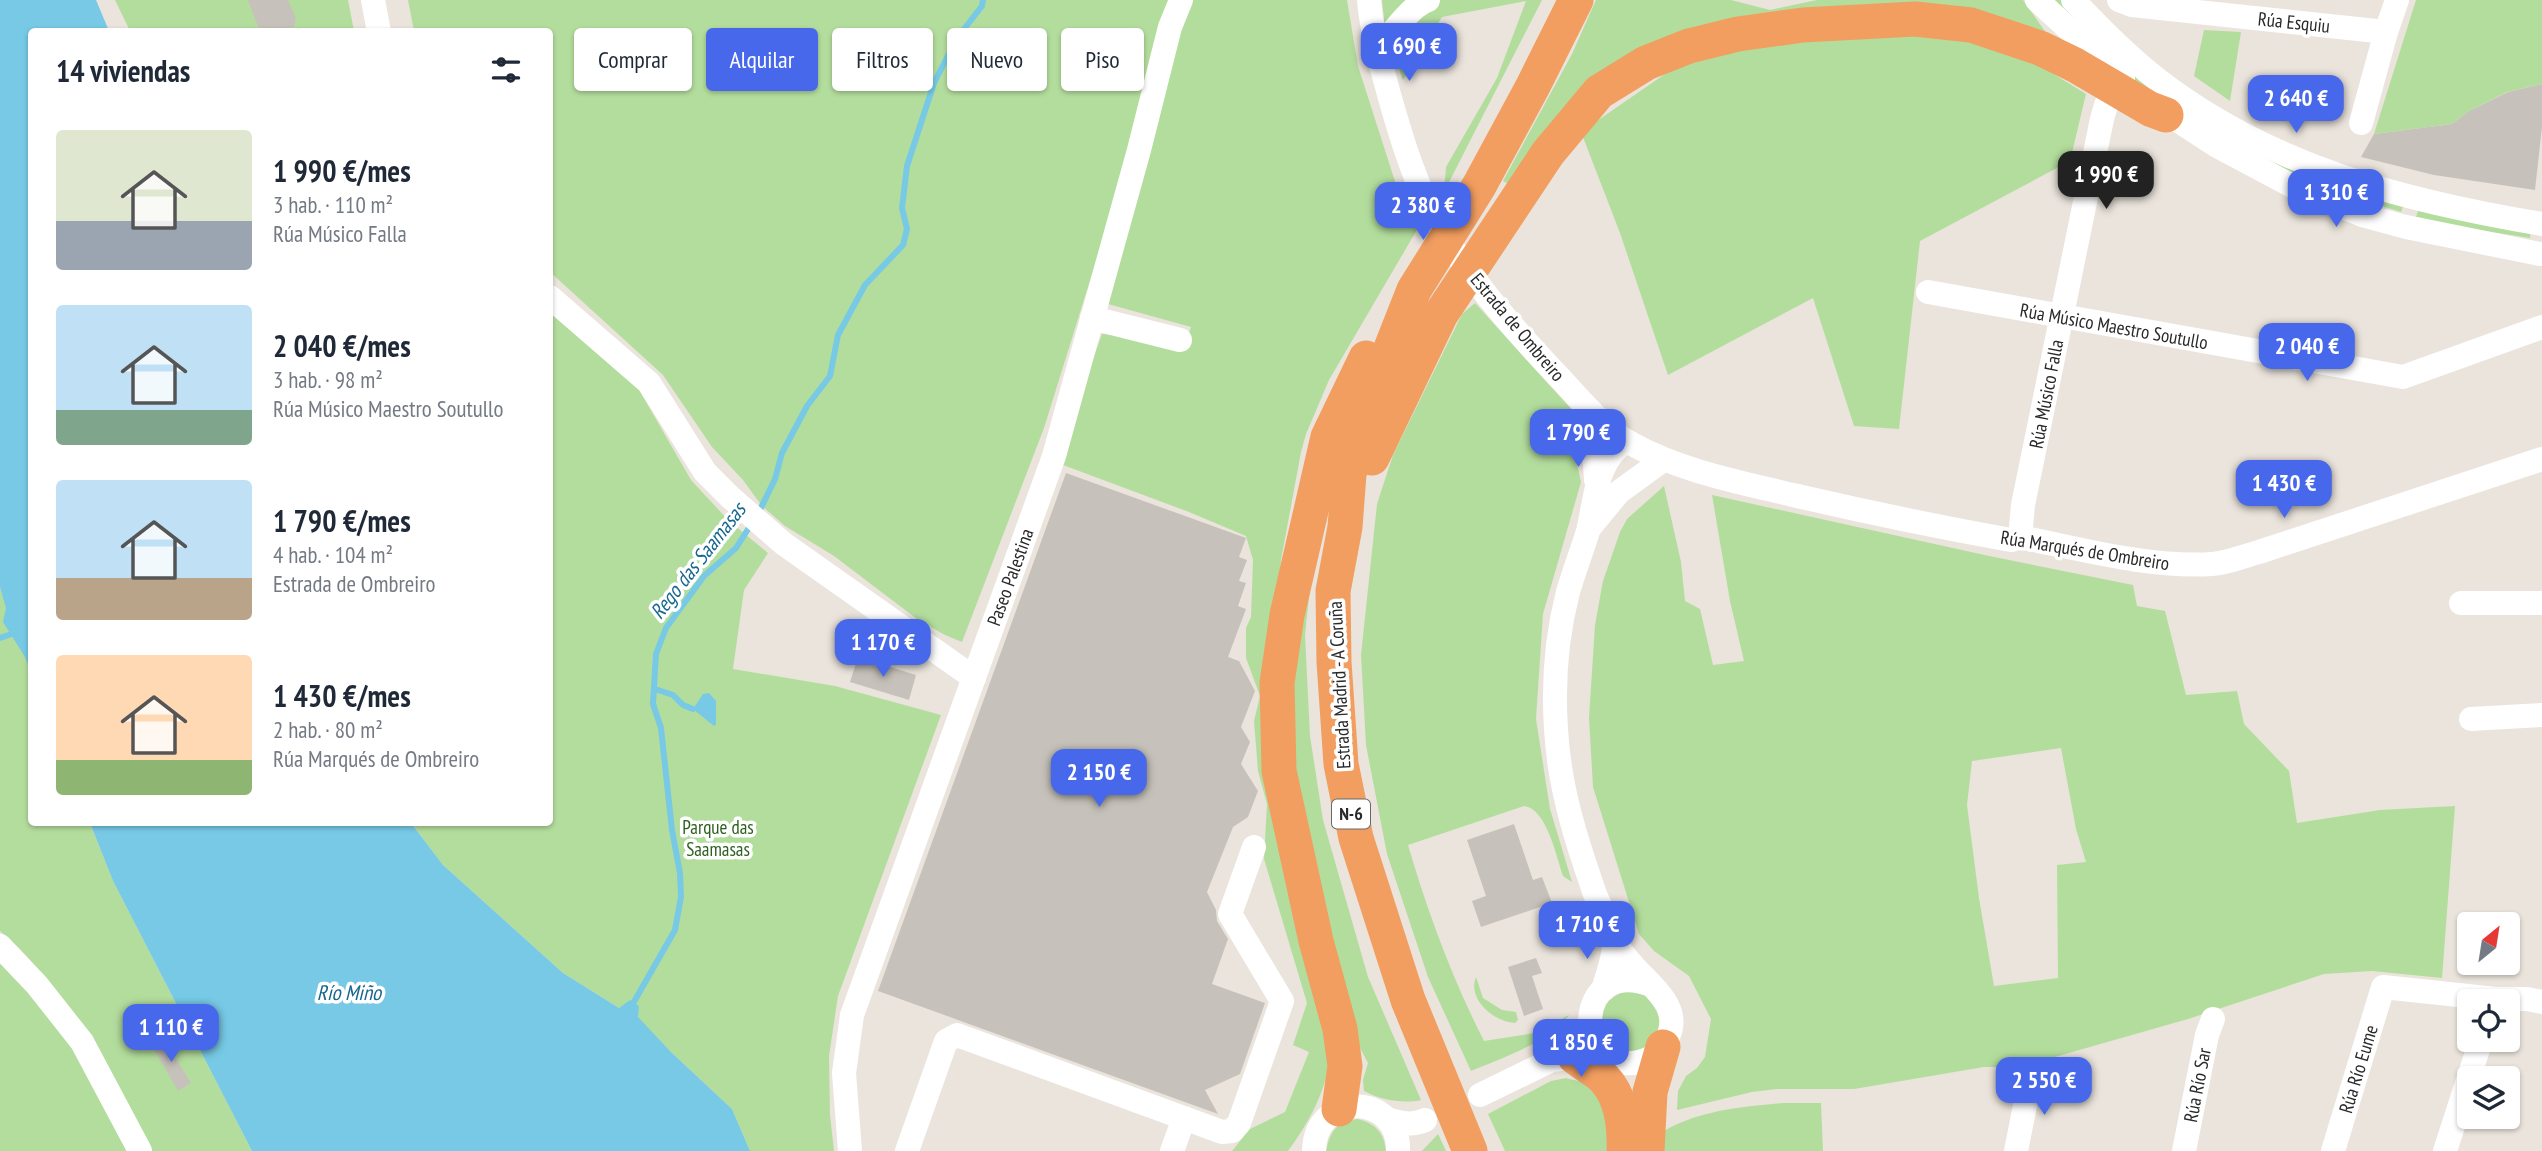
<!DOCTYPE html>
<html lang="es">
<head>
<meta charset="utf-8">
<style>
  :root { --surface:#fff; --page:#f6f6f7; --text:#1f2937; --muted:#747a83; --accent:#4868ec }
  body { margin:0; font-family:"PT Sans Narrow",sans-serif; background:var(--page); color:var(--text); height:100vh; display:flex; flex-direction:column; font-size:26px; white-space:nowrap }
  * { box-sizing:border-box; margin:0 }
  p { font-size:23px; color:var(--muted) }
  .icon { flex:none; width:38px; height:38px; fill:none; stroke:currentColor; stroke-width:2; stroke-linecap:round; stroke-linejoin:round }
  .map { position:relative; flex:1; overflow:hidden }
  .panel { position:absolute; left:28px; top:28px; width:525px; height:798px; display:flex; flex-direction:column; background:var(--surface); border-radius:7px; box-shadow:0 2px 5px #0004 }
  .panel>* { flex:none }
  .top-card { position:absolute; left:574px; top:28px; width:665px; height:63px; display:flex; gap:14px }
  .needle { width:46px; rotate:30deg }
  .controls { position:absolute; left:2457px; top:912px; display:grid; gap:14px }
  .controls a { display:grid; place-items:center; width:63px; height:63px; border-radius:7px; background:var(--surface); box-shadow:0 2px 5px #0004; font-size:35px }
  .price { position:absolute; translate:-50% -60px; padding:0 16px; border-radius:14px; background:var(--accent); color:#fff; font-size:23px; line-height:46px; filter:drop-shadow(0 2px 4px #0008) }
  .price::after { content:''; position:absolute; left:50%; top:42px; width:21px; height:16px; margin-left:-10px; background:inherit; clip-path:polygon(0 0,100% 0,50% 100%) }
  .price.on { background:#222; color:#fff }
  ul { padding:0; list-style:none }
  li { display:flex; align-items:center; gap:21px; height:175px; padding:0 28px }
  li span { display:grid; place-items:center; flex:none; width:196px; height:140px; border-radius:7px; color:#555 }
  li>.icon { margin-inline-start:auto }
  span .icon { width:84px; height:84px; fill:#fffc; stroke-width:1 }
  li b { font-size:30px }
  h2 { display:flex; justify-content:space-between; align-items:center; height:84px; padding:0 28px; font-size:30px }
  .pill { padding:0 24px; border-radius:7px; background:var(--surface); box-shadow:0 2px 5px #0004; font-size:24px; line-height:63px }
  .pill.on { background:var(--accent); color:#fff }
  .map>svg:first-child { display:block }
</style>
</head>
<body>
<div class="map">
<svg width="2542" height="1151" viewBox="0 0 2542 1151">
  <rect width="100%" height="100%" fill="#eae4dc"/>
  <g fill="#b3dd9d" fill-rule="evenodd">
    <path d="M 115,0 L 348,0 L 354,31 L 130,31 Z"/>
    <path d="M 408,0 L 1170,0 L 1116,197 L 1044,428 L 962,642 L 945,635 L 917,619 L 834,556 L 785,526 L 762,506 L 743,480 L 712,447 L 663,375 L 550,272 L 550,32 L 414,31 Z"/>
    <path d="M 1190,0 L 1347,0 L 1358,66 L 1400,197 L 1418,228 L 1329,380 L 1306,434 L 1301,452 L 1281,560 L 1279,594 L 1270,654 L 1330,1061 C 1324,1095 1308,1124 1288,1151 L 1232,1151 L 1250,1129 L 1285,1112 L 1309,1052 L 1293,1045 L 1307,1003 L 1264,859 L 1267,804 L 1258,771 L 1254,721 L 1260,696 L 1246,658 L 1246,628 L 1251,617 L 1253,560 L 1246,536 L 1189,512 L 1063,465 L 1079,397 L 1102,334 L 1116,335 L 1183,351 L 1191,327 L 1108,304 L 1166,73 Z"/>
    <path d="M 1382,0 L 1542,0 L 1444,192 L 1446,167 L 1497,78 L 1526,1 L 1442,17 L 1403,80 L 1385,29 Z"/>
    <path d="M 1596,0 L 1731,0 L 1770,10 L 1817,0 L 2023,0 L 2049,37 L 1980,16 L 1676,37 L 1621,58 L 1568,110 L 1510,185 L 1503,181 L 1572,54 Z"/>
    <path d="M 2053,0 L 2061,0 L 2108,50 L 2403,207 L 2401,212 L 2316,185 L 2276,166 L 2138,84 Z"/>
    <path d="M 2416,0 L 2542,0 L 2542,84 L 2507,92 L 2469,111 L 2452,124 L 2374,134 Z"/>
    <path d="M 2204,30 L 2241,32 L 2230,101 L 2194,76 Z"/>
    <path d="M 1959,35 L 2031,60 L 2086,94 L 2070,161 L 1920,241 L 1899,429 L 1854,426 L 1813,298 L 1668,375 L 1620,233 L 1581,132 L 1678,65 L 1731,50 L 1843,36 Z"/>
    <path d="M 2418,211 L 2531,229 L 2530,238 L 2460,227 L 2416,217 Z"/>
    <path d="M 1475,303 L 1572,410 L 1567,418 L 1581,482 L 1543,614 L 1536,719 L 1550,809 L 1572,882 L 1563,876 C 1556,856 1547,809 1524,806 L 1408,845 C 1428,913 1452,978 1484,1041 L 1535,1033 L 1569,1015 C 1552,1041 1500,1059 1471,1071 L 1428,977 L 1387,854 L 1366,745 L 1361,655 L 1377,504 L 1393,455 L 1462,314 Z"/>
    <path d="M 550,313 L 638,388 L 691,480 L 728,520 L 768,553 L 744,590 L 733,669 L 835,686 L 941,715 L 838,996 L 829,1056 L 830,1115 L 834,1151 L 750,1151 L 732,1109 L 671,1052 L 637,1017 L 638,1005 L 619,1008 L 563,973 L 443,865 L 411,823 L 550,822 Z"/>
    <path d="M 1664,486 L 1681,562 L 1685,601 L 1700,609 L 1713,665 L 1744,661 L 1730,601 L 1712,495 L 1989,556 L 2133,585 L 2137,606 L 2165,611 L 2186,695 L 2237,691 L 2244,724 L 2289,771 L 2297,823 L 2380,810 L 2455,806 L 2442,978 L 2372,971 L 2324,974 L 2188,1019 L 2006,1071 L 2006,1067 L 1984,1067 L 1854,1089 L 1777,1089 L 1752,1092 L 1677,1110 L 1678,1091 L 1686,1076 L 1697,1068 L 1705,1057 L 1711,1019 L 1689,976 L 1654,951 L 1639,934 L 1593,787 L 1589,718 L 1595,625 L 1603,581 L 1620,532 L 1627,519 ZM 2061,748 L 2076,829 L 2086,862 L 2057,865 L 2058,978 L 1994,986 L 1979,898 L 1967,805 L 1972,761 Z"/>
    <path d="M 1311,577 L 1305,635 L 1310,736 L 1323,820 L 1368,977 L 1421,1100 C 1404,1104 1380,1100 1364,1091 L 1363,1080 L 1368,1063 L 1360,1048 L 1297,805 L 1289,678 Z"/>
    <path d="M 0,587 L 31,672 L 32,822 L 90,823 L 113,881 L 252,1151 L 147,1151 C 108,1081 62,981 0,931 Z"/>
    <path d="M 0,957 L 76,1051 L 128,1151 L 0,1151 Z"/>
    <path d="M 1476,977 L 1483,998 L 1502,1010 L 1516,1012 L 1518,1020 L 1515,1023 C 1494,1022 1467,999 1476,977 Z"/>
    <path d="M 1625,990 L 1644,992 L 1662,1010 L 1656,1043 L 1631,1054 L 1612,1047 L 1601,1030 L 1602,1009 L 1607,1001 Z"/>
    <path d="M 1566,1078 C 1572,1080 1582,1081 1587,1085 C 1607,1098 1610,1130 1611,1151 L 1505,1151 L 1488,1114 L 1551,1081 Z"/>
    <path d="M 1783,1103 L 1821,1103 L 1823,1151 L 1661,1151 L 1664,1131 C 1700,1110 1742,1107 1783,1103 Z"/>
    <path d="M 1358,1119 C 1376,1124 1384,1133 1386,1151 L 1326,1151 C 1330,1131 1337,1121 1358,1119 Z"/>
    <path d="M 1438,1134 L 1446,1151 L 1422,1151 Z"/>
  </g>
  <g fill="#77c9e5">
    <path d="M 0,0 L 96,0 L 109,31 L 32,32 L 31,672 L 25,657 L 3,622 L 6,608 L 0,587 Z"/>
    <path d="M 709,693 L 716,701 L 716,724 L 714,726 L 693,709 L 703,694 Z"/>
    <path d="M 90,823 L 411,823 L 443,865 L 563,973 L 619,1008 L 630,1000 L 639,1006 L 638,1017 L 671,1052 L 732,1109 L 750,1151 L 252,1151 L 113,881 Z"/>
  </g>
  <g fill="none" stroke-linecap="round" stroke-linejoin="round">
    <g stroke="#77c9e5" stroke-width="6">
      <path d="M 758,514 L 775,479 L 782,453 L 807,406 L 830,376 L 838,335 L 865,285 L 903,245 L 907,229 L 902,208 L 907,166 L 934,83 L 957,38 L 982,6 L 983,0"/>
      <path d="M 0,638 L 32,627"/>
      <path d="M 655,689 L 673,695 L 683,705 L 693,709"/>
      <path d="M 631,1007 L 675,930 L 681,897 L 680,873 L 672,830 L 661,728 L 653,704 L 656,654 L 666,628 L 704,576 L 736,548 L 752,523"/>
    </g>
  </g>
  <g fill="#c6c2bb">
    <path d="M 248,0 L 288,0 L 296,18 L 293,32 L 260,32 Z"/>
    <path d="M 2542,84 L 2542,127 L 2535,190 L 2434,175 L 2361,157 L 2374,134 L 2452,124 L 2469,111 L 2508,92 Z"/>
    <path d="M 1066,473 L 1246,538 L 1239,557 L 1247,560 L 1239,581 L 1246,583 L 1238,606 L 1246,609 L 1228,657 L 1239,661 L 1255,691 L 1241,727 L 1250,742 L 1241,764 L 1258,791 L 1248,817 L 1233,827 L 1207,892 L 1216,910 L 1217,921 L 1228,939 L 1212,984 L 1265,1003 L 1240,1074 L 1205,1090 L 1218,1114 L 878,991 Z"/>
    <path d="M 858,657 L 916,675 L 909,700 L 850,682 Z"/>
    <path d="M 1514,824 L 1533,880 L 1542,877 L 1552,903 L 1481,927 L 1472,901 L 1486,896 L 1467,840 Z"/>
    <path d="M 1536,958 L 1542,973 L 1532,976 L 1543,1009 L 1524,1016 L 1508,967 Z"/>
    <path d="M 163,1037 L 191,1083 L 178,1091 L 151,1044 Z"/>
  </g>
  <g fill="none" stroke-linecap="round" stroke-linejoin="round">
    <g stroke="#fff" stroke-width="24">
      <path d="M 373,0 L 379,32"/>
      <path d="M 1369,0 C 1372,34 1381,65 1390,98 C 1400,133 1411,170 1427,203 C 1459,268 1509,324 1558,376 C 1580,399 1603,429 1632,444 C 1681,471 1739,482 1793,495 C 1866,512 1938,527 2011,540 L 2020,537 C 2082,549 2148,568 2212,564 C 2228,563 2244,556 2259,552 L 2542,459"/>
      <path d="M 2037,0 L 2123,79"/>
      <path d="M 2073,0 C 2100,28 2127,56 2158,80 C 2271,167 2404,201 2542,224"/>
      <path d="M 2119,0 L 2132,5 L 2386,32"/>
      <path d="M 1375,48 C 1395,34 1407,8 1428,0"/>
      <path d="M 2154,105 L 2217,146 L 2296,188 L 2362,215 L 2406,227 L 2540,254"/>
      <path d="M 2361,123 L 2386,32 L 2397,0"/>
      <path d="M 1928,292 L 2403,377 L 2542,327"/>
      <path d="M 550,297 L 649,383 L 705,472 L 730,497 L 784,544 L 974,678"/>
      <path d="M 1092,318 L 1180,340"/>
      <path d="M 1591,411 L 1596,480"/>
      <path d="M 1590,527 L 1619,492 L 1663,460"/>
      <path d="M 2020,537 L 2023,505 L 2102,119 L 2106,105 L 2116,89"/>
      <path d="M 2461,603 L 2542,603"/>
      <path d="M 2471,719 L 2542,715"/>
      <path d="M 1614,942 C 1622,952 1629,962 1638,971 C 1656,990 1682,1010 1667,1039 C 1662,1051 1652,1059 1639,1062 C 1571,1077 1573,955 1651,985"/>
      <path d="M 0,946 L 37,985 L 82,1042 L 140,1151"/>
      <path d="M 1603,990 C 1607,976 1614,958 1614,944 C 1613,930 1600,907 1595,894 C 1580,851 1565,806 1559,760 C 1552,705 1554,646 1568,592 C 1574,571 1582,551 1588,531 C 1596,498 1595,462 1626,441"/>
      <path d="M 1480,1095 L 1552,1060 L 1590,1056"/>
      <path d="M 1387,1119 C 1401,1123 1412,1126 1425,1120"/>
      <path d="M 850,1151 L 844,1073 L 852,1015 L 1054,456 L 1139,150 L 1170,27 L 1181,0"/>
      <path d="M 907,1151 L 946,1041 L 957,1035 L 1222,1132 L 1232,1131 L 1239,1123 L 1282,1001 L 1230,914 L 1254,847"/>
      <path d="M 1172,1151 L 1184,1118"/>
      <path d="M 1314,1151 C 1315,1090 1400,1093 1398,1151"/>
      <path d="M 2016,1151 L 2031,1075"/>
      <path d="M 2184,1151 L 2207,1035 L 2213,1019"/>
      <path d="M 2333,1151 L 2383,987 L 2496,999 L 2527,999 L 2542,1002"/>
      <path d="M 2445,1151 L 2481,1040"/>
    </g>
    <g stroke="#f29e60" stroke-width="35">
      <path d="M 1372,458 L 1441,314 L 1548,153 L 1599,92 L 1646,63 L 1689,46 L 1738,34 L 1803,25 L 1915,19 L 1971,25 L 2040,48 L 2075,65 L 2150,109 L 2166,115"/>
      <path d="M 1575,1057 C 1583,1063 1591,1068 1598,1073 C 1621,1091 1625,1124 1624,1151"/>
      <path d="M 1339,1109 L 1345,1066 L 1340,1029 L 1316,941 L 1279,771 L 1277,683 L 1287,615 L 1328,437 L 1366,358"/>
      <path d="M 1470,1151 L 1408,1000 L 1356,838 L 1341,764 L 1334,662 L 1333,591 L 1345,527 L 1349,474 L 1369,404 L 1414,290 L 1479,186 L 1533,86 L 1576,0"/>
      <path d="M 1647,1151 L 1650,1092 L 1663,1047"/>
    </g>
  </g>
  <g text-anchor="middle" stroke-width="7" stroke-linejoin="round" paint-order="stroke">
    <rect fill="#fff" stroke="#696969" stroke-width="2" x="1332" y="799.5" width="38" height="29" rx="5"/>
    <g font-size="18" font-weight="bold" fill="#292929">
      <text x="1351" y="820">N-6</text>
    </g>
    <g font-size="19" fill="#292929" stroke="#fff">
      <text transform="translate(2294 22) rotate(6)" y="7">Rúa Esquiu</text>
      <text transform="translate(2114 326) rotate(10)" y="7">Rúa Músico Maestro Soutullo</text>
      <text transform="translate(1518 327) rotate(50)" y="7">Estrada de Ombreiro</text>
      <text transform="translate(2046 394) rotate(-79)" y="7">Rúa Músico Falla</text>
      <text transform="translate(2085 550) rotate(9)" y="7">Rúa Marqués de Ombreiro</text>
      <text transform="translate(1010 577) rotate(-70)" y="7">Paseo Palestina</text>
      <text transform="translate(1339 685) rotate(-93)" y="7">Estrada Madrid - A Coruña</text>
      <text transform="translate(2358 1069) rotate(-73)" y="7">Rúa Río Eume</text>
      <text transform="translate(2197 1085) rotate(-79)" y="7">Rúa Río Sar</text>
    </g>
    <g font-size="19" fill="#2d611f" stroke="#fff">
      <text x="718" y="834">Parque das<tspan x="718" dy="22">Saamasas</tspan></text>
    </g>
    <g font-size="21" font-style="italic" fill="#176790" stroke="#fff">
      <text transform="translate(698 561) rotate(-52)" y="7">Rego das Saamasas</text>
      <text x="349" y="1000">Río Miño</text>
    </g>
  </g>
</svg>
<div class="controls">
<a><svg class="needle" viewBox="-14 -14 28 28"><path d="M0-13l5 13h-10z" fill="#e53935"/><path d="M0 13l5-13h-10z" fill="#747a83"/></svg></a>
<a><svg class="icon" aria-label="locate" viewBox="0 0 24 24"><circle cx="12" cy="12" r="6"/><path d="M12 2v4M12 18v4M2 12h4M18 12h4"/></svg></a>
<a><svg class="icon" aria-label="layers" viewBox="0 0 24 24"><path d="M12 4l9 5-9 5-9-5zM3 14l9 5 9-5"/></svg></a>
</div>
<b class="price" style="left:1409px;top:83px">1 690 €</b>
<b class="price" style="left:2296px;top:135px">2 640 €</b>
<b class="price on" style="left:2106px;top:211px">1 990 €</b>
<b class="price" style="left:2336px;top:229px">1 310 €</b>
<b class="price" style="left:1423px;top:242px">2 380 €</b>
<b class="price" style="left:2307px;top:383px">2 040 €</b>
<b class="price" style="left:1578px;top:469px">1 790 €</b>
<b class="price" style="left:2284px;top:520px">1 430 €</b>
<b class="price" style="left:883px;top:679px">1 170 €</b>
<b class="price" style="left:1099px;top:809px">2 150 €</b>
<b class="price" style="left:1587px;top:961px">1 710 €</b>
<b class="price" style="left:171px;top:1064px">1 110 €</b>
<b class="price" style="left:1581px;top:1079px">1 850 €</b>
<b class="price" style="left:2044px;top:1117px">2 550 €</b>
<div class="top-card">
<a class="pill">Comprar</a>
<a class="pill on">Alquilar</a>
<a class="pill">Filtros</a>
<a class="pill">Nuevo</a>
<a class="pill">Piso</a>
</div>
<section class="panel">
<h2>14 viviendas<svg class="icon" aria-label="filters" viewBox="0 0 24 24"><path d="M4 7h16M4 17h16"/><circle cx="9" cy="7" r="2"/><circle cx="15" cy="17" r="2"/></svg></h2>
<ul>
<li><span style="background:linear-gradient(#dfe7d0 65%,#9aa5b1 0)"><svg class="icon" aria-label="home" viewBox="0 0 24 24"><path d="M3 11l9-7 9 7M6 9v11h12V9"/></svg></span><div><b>1 990 €/mes</b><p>3 hab. · 110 m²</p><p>Rúa Músico Falla</p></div></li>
<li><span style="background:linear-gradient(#bfe0f5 75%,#7fa58c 0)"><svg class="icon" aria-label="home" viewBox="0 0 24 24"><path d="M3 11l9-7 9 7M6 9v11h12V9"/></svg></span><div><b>2 040 €/mes</b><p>3 hab. · 98 m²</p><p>Rúa Músico Maestro Soutullo</p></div></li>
<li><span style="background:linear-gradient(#bfe0f5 70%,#b9a48a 0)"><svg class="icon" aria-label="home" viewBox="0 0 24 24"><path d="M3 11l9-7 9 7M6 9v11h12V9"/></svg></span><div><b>1 790 €/mes</b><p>4 hab. · 104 m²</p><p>Estrada de Ombreiro</p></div></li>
<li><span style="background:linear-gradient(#ffd9b3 75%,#8fb573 0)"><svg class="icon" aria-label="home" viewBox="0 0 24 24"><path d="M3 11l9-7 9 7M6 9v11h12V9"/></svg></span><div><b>1 430 €/mes</b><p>2 hab. · 80 m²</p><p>Rúa Marqués de Ombreiro</p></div></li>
</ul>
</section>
</div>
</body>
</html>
